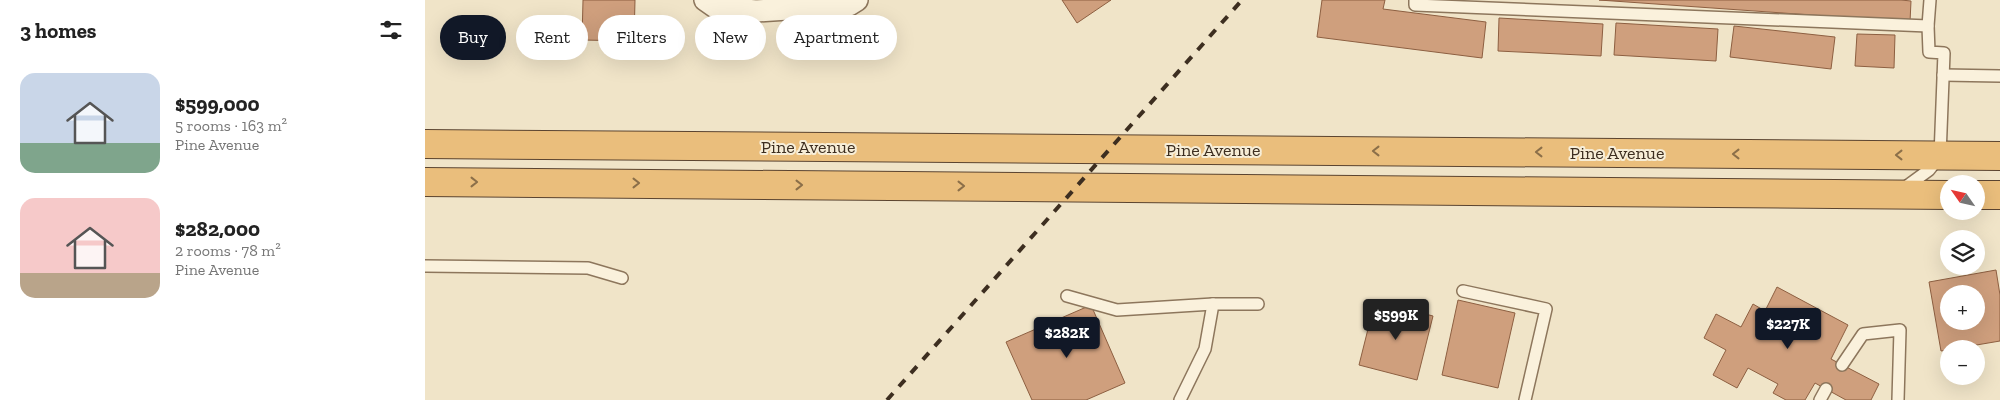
<!DOCTYPE html>
<html lang="en">
<head>
<meta charset="utf-8">
<style>
  :root { --surface:#fff; --page:#f2f2f2; --text:#222; --muted:#767676; --accent:#111827 }
  body { margin:0; font-family:"Zilla Slab",serif; background:var(--page); color:var(--text); height:100vh; display:flex; flex-direction:column; font-size:19px; white-space:nowrap }
  * { box-sizing:border-box; margin:0 }
  p { font-size:16px; color:var(--muted) }
  .icon { flex:none; width:28px; height:28px; fill:none; stroke:currentColor; stroke-width:2; stroke-linecap:round; stroke-linejoin:round }
  .map { position:relative; flex:1; overflow:hidden }
  .side { display:flex; flex-direction:column; background:var(--surface); width:425px }
  .side>* { flex:none }
  .hud { position:absolute; left:15px; top:15px; width:475px; height:45px; display:flex; gap:10px }
  .needle { width:32px; rotate:304deg }
  .buttons { position:absolute; left:1515px; top:175px; display:grid; gap:10px }
  .buttons a { display:grid; place-items:center; width:45px; height:45px; border-radius:50%; background:var(--surface); box-shadow:0 5px 20px #0002; font-size:25px }
  .price { position:absolute; translate:-50% -42px; padding:0 11px; border-radius:5px; background:var(--accent); color:#fff; font-size:16px; line-height:32px; filter:drop-shadow(0 1px 2px #0008) }
  .price::after { content:''; position:absolute; left:50%; top:30px; width:15px; height:11px; margin-left:-8px; background:inherit; clip-path:polygon(0 0,100% 0,50% 100%) }
  .price.on { background:#222; color:#fff }
  ul { padding:0; list-style:none }
  li { display:flex; align-items:center; gap:15px; height:125px; padding:0 20px }
  li span { display:grid; place-items:center; flex:none; width:140px; height:100px; border-radius:15px; color:#555 }
  li>.icon { margin-inline-start:auto }
  span .icon { width:60px; height:60px; fill:#fffc; stroke-width:1 }
  li b { font-size:21px }
  h2 { display:flex; justify-content:space-between; align-items:center; height:60px; padding:0 20px; font-size:21px }
  .chip { padding:0 18px; border-radius:22px; background:var(--surface); box-shadow:0 5px 20px #0002; font-size:18px; line-height:45px }
  .chip.on { background:var(--accent); color:#fff }
  main { display:flex; flex:1; min-height:0 }
  .map>svg:first-child { display:block }
</style>
</head>
<body>
<main>
<section class="side">
<h2>3 homes<svg class="icon" aria-label="filters" viewBox="0 0 24 24"><path d="M4 7h16M4 17h16"/><circle cx="9" cy="7" r="2"/><circle cx="15" cy="17" r="2"/></svg></h2>
<ul>
<li><span style="background:linear-gradient(#c9d6e8 70%,#7fa58c 0)"><svg class="icon" aria-label="home" viewBox="0 0 24 24"><path d="M3 11l9-7 9 7M6 9v11h12V9"/></svg></span><div><b>$599,000</b><p>5 rooms · 163 m²</p><p>Pine Avenue</p></div></li>
<li><span style="background:linear-gradient(#f6c9c9 75%,#b9a48a 0)"><svg class="icon" aria-label="home" viewBox="0 0 24 24"><path d="M3 11l9-7 9 7M6 9v11h12V9"/></svg></span><div><b>$282,000</b><p>2 rooms · 78 m²</p><p>Pine Avenue</p></div></li>
</ul>
</section>
<div class="map">
<svg width="1575" height="400" viewBox="0 0 1575 400">
  <rect width="100%" height="100%" fill="#f0e4c8"/>
  <g fill="#cf9f7d" stroke="#8d5f41" fill-rule="evenodd">
    <path d="M 158,0 L 210,0 L 209,41 L 157,40 Z"/>
    <path d="M 637,0 L 686,0 L 652,23 Z"/>
    <path d="M 897,0 L 960,0 L 958,9 L 1061,22 L 1057,58 L 892,37 Z"/>
    <path d="M 1174,0 L 1476,0 L 1486,1 L 1485,22 Z"/>
    <path d="M 1074,18 L 1178,24 L 1176,56 L 1073,51 Z"/>
    <path d="M 1191,23 L 1293,29 L 1291,61 L 1189,55 Z"/>
    <path d="M 1309,26 L 1410,37 L 1406,69 L 1305,57 Z"/>
    <path d="M 1432,34 L 1470,35 L 1469,68 L 1430,66 Z"/>
    <path d="M 1571,270 L 1575,295 L 1575,341 L 1516,351 L 1504,282 ZM 1524,294 L 1551,294 L 1551,321 L 1524,321 Z"/>
    <path d="M 1352,287 L 1423,325 L 1406,359 L 1454,384 L 1446,400 L 1421,400 L 1390,383 L 1380,400 L 1361,400 L 1348,393 L 1353,384 L 1323,368 L 1312,388 L 1288,375 L 1301,350 L 1279,338 L 1291,314 L 1316,327 L 1328,304 L 1340,311 Z"/>
    <path d="M 1033,300 L 1090,313 L 1073,388 L 1017,375 Z"/>
    <path d="M 950,301 L 1008,316 L 992,380 L 934,365 Z"/>
    <path d="M 666,305 L 700,383 L 661,400 L 607,400 L 581,342 Z"/>
  </g>
  <g fill="none" stroke-linecap="round" stroke-linejoin="round">
    <defs>
      <g id="service">
        <path d="M 990,0 L 990,5 L 1503,26"/>
        <path d="M 1518,75 L 1575,76"/>
        <path d="M 1478,189 L 1504,170 L 1515,156 L 1519,53 L 1504,52 L 1503,26 L 1505,0"/>
        <path d="M 0,266 L 163,268 L 197,278"/>
        <path d="M 1038,291 L 1121,309 L 1100,400"/>
        <path d="M 642,296 L 692,310 L 788,304"/>
        <path d="M 1417,365 L 1438,334 L 1475,330 L 1473,400"/>
        <path d="M 755,400 L 780,349 L 788,304 L 833,304"/>
        <path d="M 1395,400 L 1401,389"/>
      </g>
      <path id="minor" d="M 280,0 L 290,7 L 331,11 L 424,5 L 432,0"/>
      <g id="trunk">
        <path d="M 0,144 L 1575,156"/>
        <path d="M 0,182 L 1524,195"/>
        <path d="M 1551,195 L 1575,195"/>
      </g>
    </defs>
    <use href="#service" stroke="#8d765c" stroke-width="14"/>
    <use href="#minor" stroke="#8d765c" stroke-width="24"/>
    <use href="#trunk" stroke="#5b4430" stroke-width="30"/>
    <use href="#service" stroke="#faf1dc" stroke-width="11"/>
    <use href="#minor" stroke="#faf1dc" stroke-width="21"/>
    <use href="#trunk" stroke="#eabe7c" stroke-width="28"/>
    <path stroke="#3d2e20" stroke-width="4" stroke-dasharray="9 9" stroke-linecap="butt" d="M 462,400 L 817,0"/>
  </g>
  <defs><path id="oneway-chevron" d="M-2-3.5L2.5 0L-2 3.5" fill="none" stroke-width="1.6" stroke-linecap="round" stroke-linejoin="round" transform="scale(1.25)"/></defs>
  <g stroke="#8b6f49">
    <use href="#oneway-chevron" transform="translate(951 151) rotate(-180)"/>
    <use href="#oneway-chevron" transform="translate(1114 152) rotate(-180)"/>
    <use href="#oneway-chevron" transform="translate(1311 154) rotate(-180)"/>
    <use href="#oneway-chevron" transform="translate(1474 155) rotate(-180)"/>
    <use href="#oneway-chevron" transform="translate(49 182)"/>
    <use href="#oneway-chevron" transform="translate(211 183)"/>
    <use href="#oneway-chevron" transform="translate(374 185)"/>
    <use href="#oneway-chevron" transform="translate(536 186)"/>
  </g>
  <g text-anchor="middle" stroke-width="4" stroke-linejoin="round" paint-order="stroke">
    <g font-size="18" fill="#3d2e20" stroke="#f7eed8">
      <text x="383" y="153">Pine Avenue</text>
      <text x="788" y="156">Pine Avenue</text>
      <text x="1192" y="159">Pine Avenue</text>
    </g>
  </g>
</svg>
<div class="buttons">
<a><svg class="needle" viewBox="-14 -14 28 28"><path d="M0-13l5 13h-10z" fill="#e53935"/><path d="M0 13l5-13h-10z" fill="#767676"/></svg></a>
<a><svg class="icon" aria-label="layers" viewBox="0 0 24 24"><path d="M12 4l9 5-9 5-9-5zM3 14l9 5 9-5"/></svg></a>
<a>+</a>
<a>−</a>
</div>
<b class="price on" style="left:971px;top:341px">$599K</b>
<b class="price" style="left:1363px;top:350px">$227K</b>
<b class="price" style="left:642px;top:359px">$282K</b>
<div class="hud">
<a class="chip on">Buy</a>
<a class="chip">Rent</a>
<a class="chip">Filters</a>
<a class="chip">New</a>
<a class="chip">Apartment</a>
</div>
</div>
</main>
</body>
</html>
